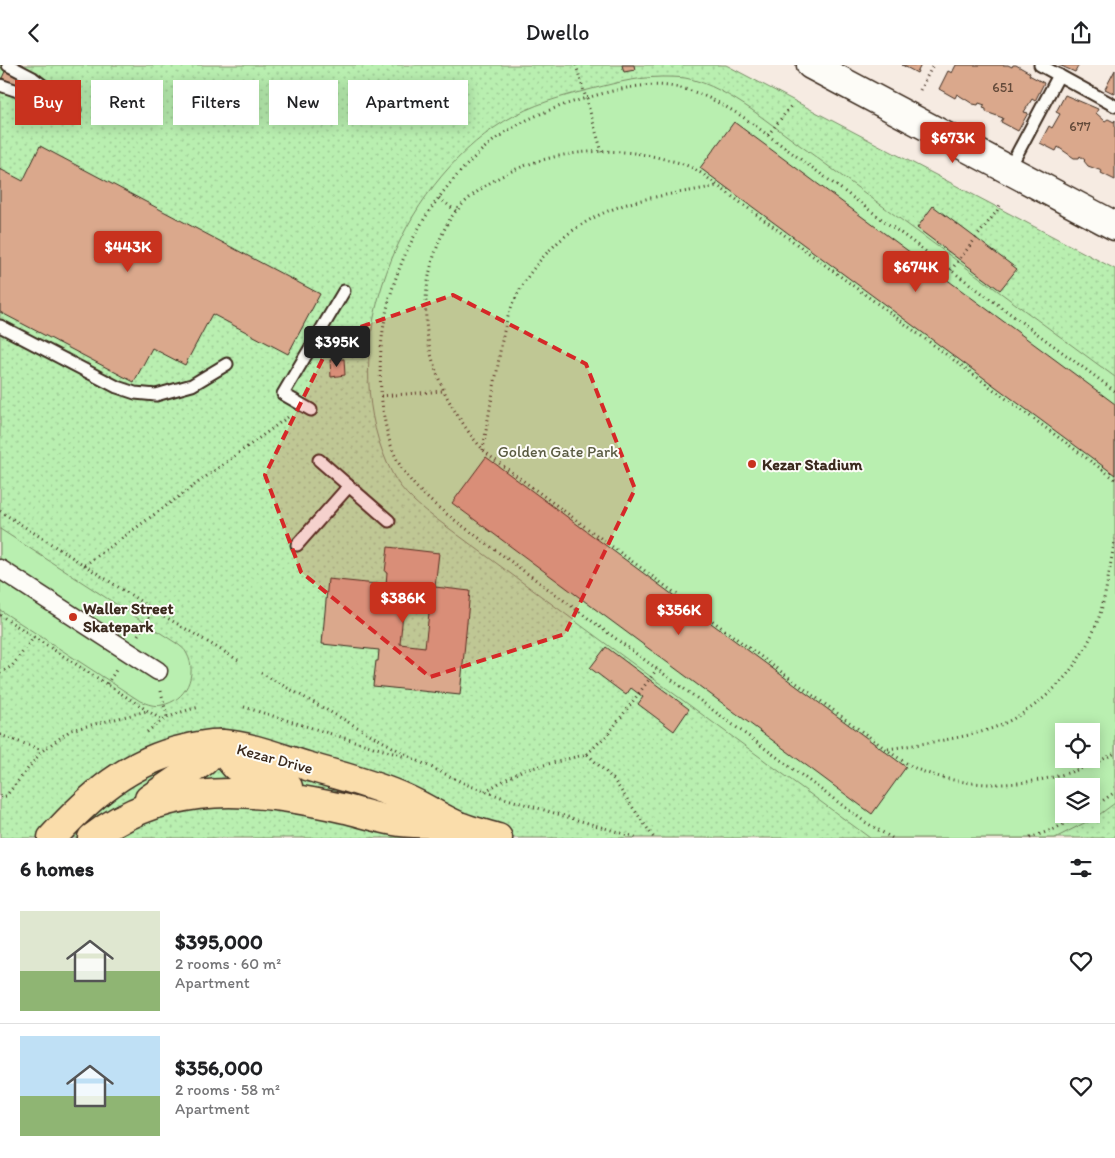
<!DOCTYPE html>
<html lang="en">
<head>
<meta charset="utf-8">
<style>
  :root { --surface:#fff; --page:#f6f6f6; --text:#202124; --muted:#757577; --line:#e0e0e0; --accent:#c8321e }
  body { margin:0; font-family:Itim,sans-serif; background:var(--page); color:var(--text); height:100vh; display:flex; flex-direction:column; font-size:19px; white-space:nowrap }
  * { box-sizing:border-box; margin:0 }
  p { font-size:16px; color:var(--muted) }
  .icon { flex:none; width:28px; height:28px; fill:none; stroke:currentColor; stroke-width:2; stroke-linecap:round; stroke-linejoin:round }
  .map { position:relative; height:773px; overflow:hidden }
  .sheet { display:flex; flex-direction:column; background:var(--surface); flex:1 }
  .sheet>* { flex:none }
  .top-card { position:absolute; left:15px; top:15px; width:500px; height:45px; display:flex; gap:10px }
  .controls { position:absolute; left:1055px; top:658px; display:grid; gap:10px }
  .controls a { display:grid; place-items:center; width:45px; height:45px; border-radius:0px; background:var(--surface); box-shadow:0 2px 12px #0003; font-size:25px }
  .price { position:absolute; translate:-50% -42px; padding:0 11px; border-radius:5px; background:var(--accent); color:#fff; font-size:16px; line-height:32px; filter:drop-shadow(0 1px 2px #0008) }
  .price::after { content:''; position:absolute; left:50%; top:30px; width:15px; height:11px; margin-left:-8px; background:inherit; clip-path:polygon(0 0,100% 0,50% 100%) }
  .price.on { background:#222; color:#fff }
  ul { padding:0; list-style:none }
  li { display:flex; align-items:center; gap:15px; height:125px; padding:0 20px }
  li+li { border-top:1px solid var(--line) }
  li span { display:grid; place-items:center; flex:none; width:140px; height:100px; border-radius:0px; color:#555 }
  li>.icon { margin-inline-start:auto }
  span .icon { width:60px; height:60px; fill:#fffc; stroke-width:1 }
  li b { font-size:21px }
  h2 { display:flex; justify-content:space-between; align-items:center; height:60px; padding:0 20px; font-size:21px }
  .tag { padding:0 18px; border-radius:0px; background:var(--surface); box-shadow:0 2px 12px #0003; font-size:18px; line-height:45px }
  .tag.on { background:var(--accent); color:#fff }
  header { display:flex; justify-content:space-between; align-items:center; height:65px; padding:0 20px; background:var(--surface); font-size:22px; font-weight:600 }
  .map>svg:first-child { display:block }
</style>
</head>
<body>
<header><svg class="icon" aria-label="back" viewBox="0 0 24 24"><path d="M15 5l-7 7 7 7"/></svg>Dwello<svg class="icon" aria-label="share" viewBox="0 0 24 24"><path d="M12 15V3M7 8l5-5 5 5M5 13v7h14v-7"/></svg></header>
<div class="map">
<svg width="1115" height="773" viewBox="0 0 1115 773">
  <defs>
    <pattern id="grass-dots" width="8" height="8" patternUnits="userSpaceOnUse" patternTransform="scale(1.25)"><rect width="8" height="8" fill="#b9efb0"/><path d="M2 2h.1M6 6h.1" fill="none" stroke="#a0cd97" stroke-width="1.8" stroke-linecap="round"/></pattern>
  </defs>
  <rect width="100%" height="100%" fill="#f6ebe2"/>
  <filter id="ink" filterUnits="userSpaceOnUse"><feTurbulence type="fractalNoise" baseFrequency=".02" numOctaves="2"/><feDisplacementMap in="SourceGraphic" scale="10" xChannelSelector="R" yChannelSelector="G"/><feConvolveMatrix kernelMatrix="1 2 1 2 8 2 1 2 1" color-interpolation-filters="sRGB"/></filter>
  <g filter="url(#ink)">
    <path fill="url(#grass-dots)" stroke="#7a8c67" fill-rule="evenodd" d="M 0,0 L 726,0 L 1115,204 L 1115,773 L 0,773 ZM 1064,666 L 1091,666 L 1091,694 L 1064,694 ZM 1064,721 L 1091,721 L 1091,749 L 1064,749 Z"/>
    <g fill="#b9efb0" stroke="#7a8c67" fill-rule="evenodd">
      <path d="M 661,12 C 669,12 677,12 685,13 C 709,17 732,32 752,45 L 1115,312 L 1115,738 L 1096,752 L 1055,773 L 870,773 L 439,456 C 421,443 402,428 392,408 C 333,294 392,133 494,63 C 521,44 551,34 584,26 C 612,19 631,13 661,12 ZM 1064,666 L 1091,666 L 1091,694 L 1064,694 ZM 1064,721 L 1091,721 L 1091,749 L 1064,749 Z"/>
      <path d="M 0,464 L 176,578 C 180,581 185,584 187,589 C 198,609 186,636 162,640 C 155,642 147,639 140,636 L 0,545 Z"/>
    </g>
    <g fill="#daa88c" stroke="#3b2a1e" fill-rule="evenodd">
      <path d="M 622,0 L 634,0 L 635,5 L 624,7 Z"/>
      <path d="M 902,0 L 921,0 L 917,8 Z"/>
      <path d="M 956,0 L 1008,0 L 1012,2 L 1013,0 L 1016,0 L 1030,8 L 1029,10 L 1044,18 L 1035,36 L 1032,34 L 1024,47 L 1028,48 L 1018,66 L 1001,57 L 1003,53 L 986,47 L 986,44 L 983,43 L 985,40 L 979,38 L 978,40 L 973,39 L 957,29 L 955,33 L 939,24 L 948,6 L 952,8 Z"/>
      <path d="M 1059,0 L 1079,0 L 1075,7 Z"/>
      <path d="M 6,4 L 21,11 L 16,20 L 2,13 Z"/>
      <path d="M 1115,5 L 1115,29 L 1105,24 Z"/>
      <path d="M 1065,30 L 1098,44 L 1096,48 L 1105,56 L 1108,54 L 1114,57 L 1115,55 L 1115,115 L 1101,108 L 1102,106 L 1088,101 L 1084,96 L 1085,95 L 1080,91 L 1079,93 L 1074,93 L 1058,82 L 1056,86 L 1040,78 L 1049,61 L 1052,63 L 1060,49 L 1056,47 Z"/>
      <path d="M 734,57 L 1115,339 L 1115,410 L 700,103 Z"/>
      <path d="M 40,81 L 320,229 L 288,289 L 212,249 L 185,300 L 152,283 L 134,317 L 0,247 L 0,104 L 23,116 Z"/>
      <path d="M 933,141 L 1017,204 L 1000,225 L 917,163 Z"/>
      <path d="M 344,294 L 345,310 L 331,312 L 330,295 Z"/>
      <path d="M 486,392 L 906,702 L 872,749 L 452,438 Z"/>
      <path d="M 388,482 L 439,488 L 435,522 L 470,526 L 460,630 L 373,621 L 376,596 L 378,596 L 379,585 L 322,579 L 328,514 L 386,520 L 387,507 L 385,507 ZM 405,528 L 431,531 L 425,582 L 400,579 Z"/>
      <path d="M 606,582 L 689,644 L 674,666 L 638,639 L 643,632 L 631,623 L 626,630 L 590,603 Z"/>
    </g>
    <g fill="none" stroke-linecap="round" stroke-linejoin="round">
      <defs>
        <g id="service">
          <path d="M 8,0 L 33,13 L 75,45"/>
          <path d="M 1040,0 L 1115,41"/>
          <path d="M 0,20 L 65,42"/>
          <path d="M 1009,104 L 1059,10"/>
          <path d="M 0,261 L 117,322 L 135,328 L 156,330 L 192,320 L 227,299"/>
          <path d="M 311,345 L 283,329 L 344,226"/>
          <path d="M 319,395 L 389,456"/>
          <path d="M 297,480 L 349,421"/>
        </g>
        <path id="pedestrian" d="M 0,504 L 158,606"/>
        <path id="secondary" d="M 811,0 L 1115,161"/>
        <g id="primary">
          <path d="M 221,679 L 224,688 L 236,702 L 288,722"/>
          <path d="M 149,734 L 203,697 L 221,679"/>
          <path d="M 52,773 C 89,732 129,696 185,684 C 197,681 210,678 223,679 C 251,681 280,693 307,701 C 339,711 374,719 404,733 C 423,741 440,753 459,761 C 471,766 485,769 498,773"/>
          <path d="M 92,773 C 170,713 256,724 346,744 C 362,748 378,753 394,756 C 411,759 430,758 447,760"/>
        </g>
      </defs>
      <use href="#service" stroke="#3b2a1e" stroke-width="15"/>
      <use href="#pedestrian" stroke="#3b2a1e" stroke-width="21"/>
      <use href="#secondary" stroke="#3b2a1e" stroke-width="31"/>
      <use href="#primary" stroke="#3b2a1e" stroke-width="31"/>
      <g stroke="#3b2a1e" stroke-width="3" stroke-dasharray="1 4" stroke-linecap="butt">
        <path d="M 576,0 L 602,87"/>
        <path d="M 920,25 L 933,0"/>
        <path d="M 768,70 L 791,41"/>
        <path d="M 439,133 L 456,146"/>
        <path d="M 951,205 L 997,146 L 1001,138"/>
        <path d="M 381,331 L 443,326"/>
        <path d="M 483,385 C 487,358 492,332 497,306 C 500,286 503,265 510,246 C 528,199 566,162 613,144 C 645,131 683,128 717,121"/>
        <path d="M 1115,414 L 718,121 C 709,114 700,106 690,102 C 682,98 673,96 664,94 C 595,75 507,91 457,145 C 446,157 440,174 435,188 C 416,245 427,305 460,354 C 469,368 478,381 491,392 L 887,685 C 897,692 908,700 919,705 C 982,730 1057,720 1115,688"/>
        <path d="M 0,446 L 154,545 L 238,595"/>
        <path d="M 85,500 L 288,352"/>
        <path d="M 0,550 L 162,655"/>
        <path d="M 138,570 L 154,545"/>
        <path d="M 0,608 L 12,601 L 34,572"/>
        <path d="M 261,608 L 414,694 L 468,720 L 504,733 L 638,773"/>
        <path d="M 107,619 L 116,605"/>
        <path d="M 161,626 L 167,652"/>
        <path d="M 244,642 L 406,692"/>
        <path d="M 147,667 C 165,652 178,647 200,642"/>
        <path d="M 0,670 L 42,685"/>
        <path d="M 888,684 C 919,679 951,675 981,667 C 1036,651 1081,606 1099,552 C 1107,527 1110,500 1115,474"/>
        <path d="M 587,689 L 609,668 L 657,604"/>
        <path d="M 485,726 L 521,706 L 587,689 L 613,714 L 654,773"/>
        <path d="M 0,732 L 6,731 L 42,686 L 71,665 L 147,646"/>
        <path d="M 1091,744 L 1115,727"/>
        <path d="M 892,773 L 865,757 L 445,448 C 429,435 414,422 403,405 C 388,383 383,352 381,326 C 374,234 413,149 480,87 C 509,60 545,45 583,34 C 654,13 682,13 746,54 L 1115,326"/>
        <path d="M 1030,773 L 1054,764 L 1083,749"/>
      </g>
      <use href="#service" stroke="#fdfcf7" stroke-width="11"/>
      <use href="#pedestrian" stroke="#fdfcf7" stroke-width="18"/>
      <use href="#secondary" stroke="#fdfcf7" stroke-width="28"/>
      <use href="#primary" stroke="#faddab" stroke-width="28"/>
    </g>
  </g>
  <path fill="#d62828" fill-opacity="0.2" stroke="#d62828" stroke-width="4" stroke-dasharray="10 6" stroke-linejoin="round" d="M 453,230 L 586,299 L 635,424 L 565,569 L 430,612 L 301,507 L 265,410 L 334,271 Z"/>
  <g fill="#c8321e" stroke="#fdfcf7" stroke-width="2">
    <circle cx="752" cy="399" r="5"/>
    <circle cx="73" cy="552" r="5"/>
  </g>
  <g text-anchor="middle" stroke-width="4" stroke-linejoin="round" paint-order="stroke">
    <g font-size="14" fill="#634a3a">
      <text x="1003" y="27">651</text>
      <text x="1080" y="66">677</text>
    </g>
    <g font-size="16" fill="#5a5b42" stroke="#fdfcf7">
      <text x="558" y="392">Golden Gate Park</text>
    </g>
    <g font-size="16" font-weight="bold" fill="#3b2a1e" stroke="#fdfcf7" text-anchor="start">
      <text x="762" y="405">Kezar Stadium</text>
      <text x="83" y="549">Waller Street<tspan x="83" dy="18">Skatepark</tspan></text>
    </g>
    <g font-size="16" fill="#3b2a1e" stroke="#fdfcf7">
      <text transform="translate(275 693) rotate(15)" y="6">Kezar Drive</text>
    </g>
  </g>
</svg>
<div class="controls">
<a><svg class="icon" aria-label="locate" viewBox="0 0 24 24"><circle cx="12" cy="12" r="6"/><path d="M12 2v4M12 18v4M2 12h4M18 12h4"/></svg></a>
<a><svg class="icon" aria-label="layers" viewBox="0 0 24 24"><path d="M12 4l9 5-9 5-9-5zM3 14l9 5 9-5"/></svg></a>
</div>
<b class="price" style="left:953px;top:99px">$673K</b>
<b class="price" style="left:128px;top:208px">$443K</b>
<b class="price" style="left:916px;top:228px">$674K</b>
<b class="price on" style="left:337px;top:303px">$395K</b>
<b class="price" style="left:403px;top:559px">$386K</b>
<b class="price" style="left:679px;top:571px">$356K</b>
<div class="top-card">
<a class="tag on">Buy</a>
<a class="tag">Rent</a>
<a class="tag">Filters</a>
<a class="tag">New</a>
<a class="tag">Apartment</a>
</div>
</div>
<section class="sheet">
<h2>6 homes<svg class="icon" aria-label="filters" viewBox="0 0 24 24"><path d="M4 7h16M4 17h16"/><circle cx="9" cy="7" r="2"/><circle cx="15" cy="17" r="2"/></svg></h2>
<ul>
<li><span style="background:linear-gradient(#dfe7d0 60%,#8fb573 0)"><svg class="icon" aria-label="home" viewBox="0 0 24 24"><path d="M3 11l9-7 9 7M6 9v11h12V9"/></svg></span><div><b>$395,000</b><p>2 rooms · 60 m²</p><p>Apartment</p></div><svg class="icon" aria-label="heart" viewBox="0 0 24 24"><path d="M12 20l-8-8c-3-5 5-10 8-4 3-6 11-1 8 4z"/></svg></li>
<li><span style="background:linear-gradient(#bfe0f5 60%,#8fb573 0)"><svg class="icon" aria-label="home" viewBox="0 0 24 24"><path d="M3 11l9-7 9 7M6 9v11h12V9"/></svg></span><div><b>$356,000</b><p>2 rooms · 58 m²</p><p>Apartment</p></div><svg class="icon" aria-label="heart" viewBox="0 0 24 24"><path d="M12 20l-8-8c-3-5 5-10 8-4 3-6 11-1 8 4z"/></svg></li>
</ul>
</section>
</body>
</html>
